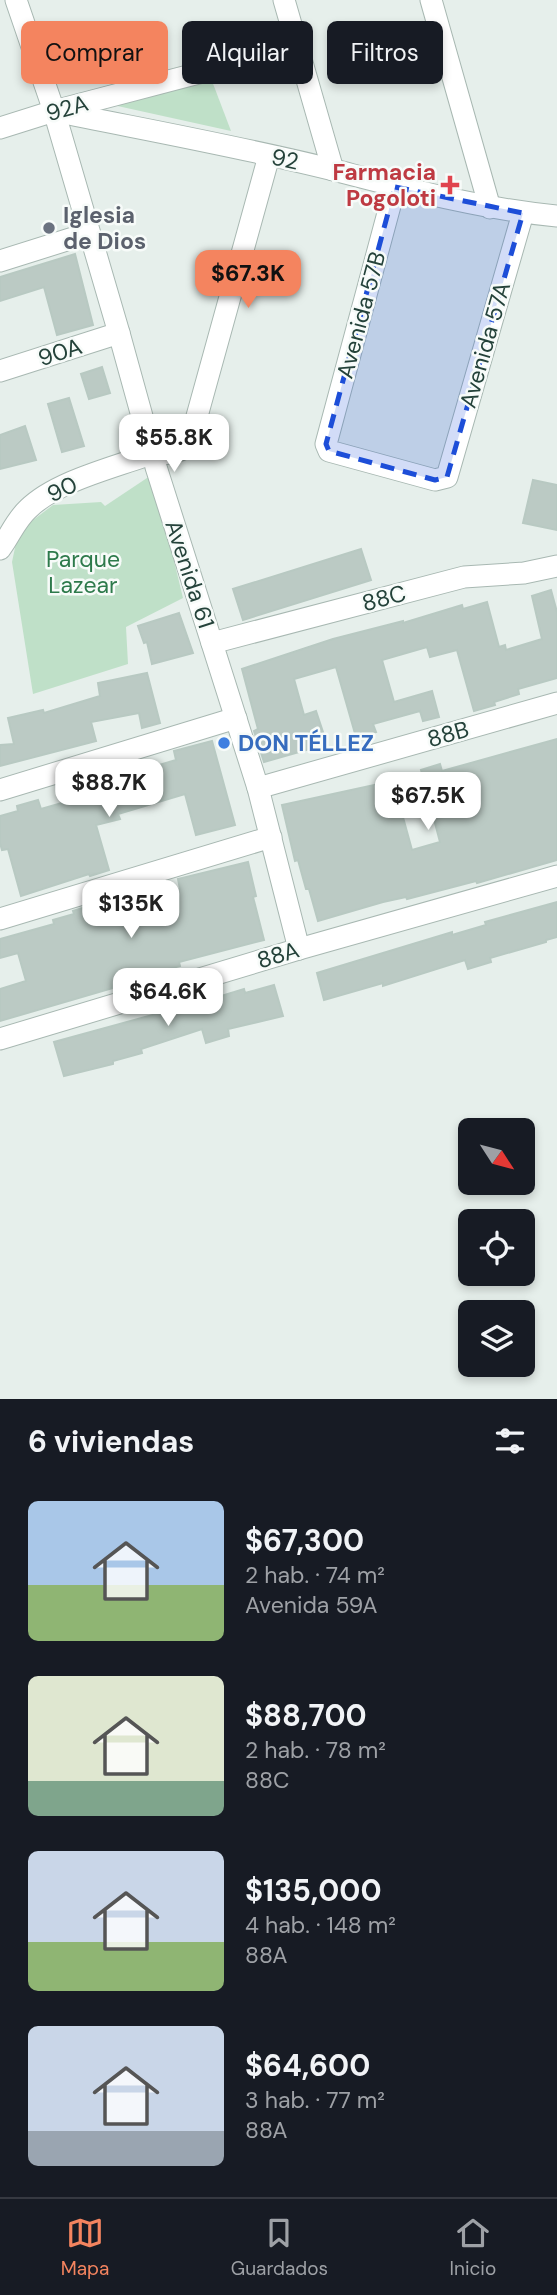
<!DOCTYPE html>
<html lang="es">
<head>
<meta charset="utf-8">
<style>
  :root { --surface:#171b24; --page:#242831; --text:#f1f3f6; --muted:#9ea1a6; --line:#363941; --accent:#f4845f }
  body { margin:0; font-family:"DM Sans",sans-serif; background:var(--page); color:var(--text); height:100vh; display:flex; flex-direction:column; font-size:26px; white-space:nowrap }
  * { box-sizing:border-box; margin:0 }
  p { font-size:23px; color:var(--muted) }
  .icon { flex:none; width:38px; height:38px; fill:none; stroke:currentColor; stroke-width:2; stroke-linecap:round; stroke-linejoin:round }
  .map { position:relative; height:1399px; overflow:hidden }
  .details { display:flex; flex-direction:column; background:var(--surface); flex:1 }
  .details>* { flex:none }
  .hud { position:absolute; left:21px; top:21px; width:516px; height:63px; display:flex; gap:14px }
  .needle { width:46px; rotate:126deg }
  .controls { position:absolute; left:458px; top:1118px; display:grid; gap:14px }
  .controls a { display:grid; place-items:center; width:77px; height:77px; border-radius:10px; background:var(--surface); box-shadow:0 4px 10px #0003; font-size:35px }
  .price { position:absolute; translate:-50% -60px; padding:0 16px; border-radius:14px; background:#fff; color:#222; font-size:23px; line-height:46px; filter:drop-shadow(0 2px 4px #0008) }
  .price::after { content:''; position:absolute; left:50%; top:42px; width:21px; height:16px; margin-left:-10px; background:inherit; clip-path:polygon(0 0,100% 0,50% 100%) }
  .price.active { background:var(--accent); color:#111 }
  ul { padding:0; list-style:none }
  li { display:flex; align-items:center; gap:21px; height:175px; padding:0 28px }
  li span { display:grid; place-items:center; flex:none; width:196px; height:140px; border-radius:10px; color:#555 }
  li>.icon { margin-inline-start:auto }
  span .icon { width:84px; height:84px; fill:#fffc; stroke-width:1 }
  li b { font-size:30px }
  h2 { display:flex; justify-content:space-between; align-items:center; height:84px; padding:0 28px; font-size:30px }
  .chip { padding:0 24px; border-radius:10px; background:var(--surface); box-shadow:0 4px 10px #0003; font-size:24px; line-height:63px }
  .chip.active { background:var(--accent); color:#111 }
  .menu { display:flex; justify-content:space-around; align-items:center; height:98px; border-top:2px solid var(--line); background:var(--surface); font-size:19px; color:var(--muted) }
  .menu a { display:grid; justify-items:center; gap:4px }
  .menu .active { color:var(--accent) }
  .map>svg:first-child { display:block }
</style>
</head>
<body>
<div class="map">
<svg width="557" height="1399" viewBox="0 0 557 1399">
  <rect width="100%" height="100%" fill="#e6efeb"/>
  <g fill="#bfe0c8">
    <path d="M 212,81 L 231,131 L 113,105 Z"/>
    <path d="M 153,474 L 183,598 L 126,627 L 128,664 L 33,694 L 12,562 L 16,543 L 28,524 L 53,505 L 101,502 L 105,506 Z"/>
  </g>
  <g fill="#bbcac4" stroke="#b8c9c2" stroke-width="2">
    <path d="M 75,254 L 93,325 L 57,335 L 44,287 L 0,301 L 0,277 Z"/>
    <path d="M 102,367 L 110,393 L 89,399 L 81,374 Z"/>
    <path d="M 69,398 L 84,446 L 62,452 L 48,404 Z"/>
    <path d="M 25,426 L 36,460 L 0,469 L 0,435 Z"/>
    <path d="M 533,480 L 557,485 L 557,530 L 523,523 Z"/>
    <path d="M 361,549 L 371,580 L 243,620 L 233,589 Z"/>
    <path d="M 551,590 L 557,612 L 557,678 L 518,689 L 519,694 L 494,702 L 495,705 L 474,711 L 457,650 L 430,657 L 427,647 L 382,660 L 394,702 L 432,691 L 439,717 L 423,721 L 420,711 L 373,724 L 376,732 L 356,737 L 336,667 L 294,679 L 304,715 L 316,711 L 327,744 L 264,762 L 254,731 L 258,729 L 242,669 L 333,639 L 403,621 L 403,623 L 462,605 L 463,609 L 487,602 L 499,647 L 505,645 L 506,650 L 542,639 L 532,596 Z"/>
    <path d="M 179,613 L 193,653 L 152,664 L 147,642 L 144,643 L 138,626 Z"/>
    <path d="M 147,673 L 160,723 L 142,728 L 139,713 L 91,722 L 96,741 L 0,766 L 0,745 L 14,744 L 8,718 L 43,710 L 44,713 L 100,696 L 98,683 Z"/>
    <path d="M 557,739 L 557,860 L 477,883 L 476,881 L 407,899 L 406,897 L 383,902 L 318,921 L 309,889 L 306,889 L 298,860 L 295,861 L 282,805 L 393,781 L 412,850 L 440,842 L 421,770 L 440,764 L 442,771 Z"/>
    <path d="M 212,741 L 235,825 L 196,835 L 185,794 L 118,814 L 120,819 L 96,825 L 109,870 L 90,876 L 89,874 L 21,896 L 8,849 L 2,850 L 0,843 L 0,816 L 18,811 L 17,806 L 38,800 L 41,809 L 135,782 L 132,773 L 176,760 L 174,751 Z"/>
    <path d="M 248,862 L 256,896 L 253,897 L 264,940 L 179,962 L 180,966 L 141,976 L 142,978 L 116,987 L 0,1021 L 0,989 L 26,981 L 18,953 L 0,958 L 0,939 L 54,924 L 53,920 L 74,914 L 73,911 L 92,905 L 93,909 L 119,902 L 120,905 L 180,889 L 178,879 Z"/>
    <path d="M 557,902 L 557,937 L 546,940 L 546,942 L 490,958 L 491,962 L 468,969 L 465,960 L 383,986 L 383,983 L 324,1000 L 317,973 L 452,932 L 452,935 L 486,925 L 485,922 Z"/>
    <path d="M 274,985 L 283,1016 L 228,1029 L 229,1036 L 206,1043 L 202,1029 L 141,1049 L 142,1053 L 113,1061 L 113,1064 L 64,1076 L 54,1042 L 167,1011 L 166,1008 L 217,991 L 218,997 L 244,989 L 245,993 Z"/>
  </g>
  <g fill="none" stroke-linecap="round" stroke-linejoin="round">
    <defs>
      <g id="minor">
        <path d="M 16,0 L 54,111 L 119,333 L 156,467 L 258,788 L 299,949"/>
        <path d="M 284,0 L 333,170"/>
        <path d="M 431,0 L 490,208"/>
        <path d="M 54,111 C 147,130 242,147 334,170 C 408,189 481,209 557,216"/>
        <path d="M 0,128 L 54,111 L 298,47"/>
        <path d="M 395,187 L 326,444 L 329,451 L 435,480 L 447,477 L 523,213"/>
        <path d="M 0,261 L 89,233"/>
        <path d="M 0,371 L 119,333"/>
        <path d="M 0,549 C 10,536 15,521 28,509 C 54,483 108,469 142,457 C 157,452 171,456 185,448 L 194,427 L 269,156"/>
        <path d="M 212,643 L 464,577 L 524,573 L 557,566"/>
        <path d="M 258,788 L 557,703"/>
        <path d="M 0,790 L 236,718"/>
        <path d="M 0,919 L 271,837"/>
        <path d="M 0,1039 L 299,949 L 557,876"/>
      </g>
    </defs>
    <use href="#minor" stroke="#a8b8b2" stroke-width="23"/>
    <use href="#minor" stroke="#fff" stroke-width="21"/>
  </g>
  <path fill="#1d4ed8" fill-opacity="0.2" stroke="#1d4ed8" stroke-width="5" stroke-dasharray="14 9" stroke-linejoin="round" d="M 395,187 L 523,213 L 447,477 L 435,480 L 329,451 L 326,444 Z"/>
  <path fill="#e0444e" stroke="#f7fbf9" stroke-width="2.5" d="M446.5 174.5h7v7h7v7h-7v7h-7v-7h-7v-7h7z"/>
  <circle fill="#6b7280" stroke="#f7fbf9" stroke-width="2.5" cx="49" cy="228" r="7"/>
  <circle fill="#3f7fe0" stroke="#f7fbf9" stroke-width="2.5" cx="224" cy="743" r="7"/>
  <g text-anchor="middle" stroke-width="5" stroke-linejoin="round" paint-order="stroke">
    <g font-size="23" fill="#24423a" stroke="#f7fbf9">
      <text transform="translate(67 108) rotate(-16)" y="8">92A</text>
      <text transform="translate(285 159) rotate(12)" y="8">92</text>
      <text transform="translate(361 315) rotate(-75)" y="8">Avenida 57B</text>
      <text transform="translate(485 345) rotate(-74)" y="8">Avenida 57A</text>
      <text transform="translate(60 352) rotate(-18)" y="8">90A</text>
      <text transform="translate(62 489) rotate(-25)" y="8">90</text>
      <text transform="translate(190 574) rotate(72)" y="8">Avenida 61</text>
      <text transform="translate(384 598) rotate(-15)" y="8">88C</text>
      <text transform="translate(448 734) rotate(-16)" y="8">88B</text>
      <text transform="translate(278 955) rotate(-17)" y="8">88A</text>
    </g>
    <g font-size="23" font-weight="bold" fill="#be3a42" stroke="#f7fbf9" text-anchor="end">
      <text x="436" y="180">Farmacia<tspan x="436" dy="26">Pogoloti</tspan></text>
    </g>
    <g font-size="23" font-weight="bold" fill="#5b616d" stroke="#f7fbf9" text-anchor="start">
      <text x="63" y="223">Iglesia<tspan x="63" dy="26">de Dios</tspan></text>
    </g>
    <g font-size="23" fill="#2d7a4b" stroke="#f7fbf9">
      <text x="83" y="567">Parque<tspan x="83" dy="26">Lazear</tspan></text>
    </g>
    <g font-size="23" font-weight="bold" fill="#366cbe" stroke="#f7fbf9" text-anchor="start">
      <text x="238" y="751">DON TÉLLEZ</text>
    </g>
  </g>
</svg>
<div class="controls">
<a><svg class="needle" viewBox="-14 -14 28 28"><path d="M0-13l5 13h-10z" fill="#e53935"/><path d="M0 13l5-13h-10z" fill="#9ea1a6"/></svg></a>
<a><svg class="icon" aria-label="locate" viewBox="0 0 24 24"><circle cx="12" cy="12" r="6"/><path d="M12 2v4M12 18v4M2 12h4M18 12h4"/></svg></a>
<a><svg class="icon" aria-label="layers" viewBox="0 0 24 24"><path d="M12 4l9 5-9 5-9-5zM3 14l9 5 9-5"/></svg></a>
</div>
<b class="price active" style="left:248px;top:310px">$67.3K</b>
<b class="price" style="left:174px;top:474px">$55.8K</b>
<b class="price" style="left:109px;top:819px">$88.7K</b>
<b class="price" style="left:428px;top:832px">$67.5K</b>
<b class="price" style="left:131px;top:940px">$135K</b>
<b class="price" style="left:168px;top:1028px">$64.6K</b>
<div class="hud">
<a class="chip active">Comprar</a>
<a class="chip">Alquilar</a>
<a class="chip">Filtros</a>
</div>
</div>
<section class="details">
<h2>6 viviendas<svg class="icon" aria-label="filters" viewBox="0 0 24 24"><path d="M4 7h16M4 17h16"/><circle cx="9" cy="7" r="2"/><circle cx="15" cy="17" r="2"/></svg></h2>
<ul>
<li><span style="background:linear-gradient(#a9c7e8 60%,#8fb573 0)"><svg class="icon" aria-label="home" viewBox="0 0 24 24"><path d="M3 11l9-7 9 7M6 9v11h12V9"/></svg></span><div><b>$67,300</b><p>2 hab. · 74 m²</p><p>Avenida 59A</p></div></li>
<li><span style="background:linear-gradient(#dfe7d0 75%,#7fa58c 0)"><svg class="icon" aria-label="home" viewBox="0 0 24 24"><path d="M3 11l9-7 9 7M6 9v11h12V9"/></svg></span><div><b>$88,700</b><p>2 hab. · 78 m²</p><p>88C</p></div></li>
<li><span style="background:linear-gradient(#c9d6e8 65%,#8fb573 0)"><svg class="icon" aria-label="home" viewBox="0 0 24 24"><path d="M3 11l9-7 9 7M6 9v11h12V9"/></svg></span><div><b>$135,000</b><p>4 hab. · 148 m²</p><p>88A</p></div></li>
<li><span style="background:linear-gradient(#c9d6e8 75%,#9aa5b1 0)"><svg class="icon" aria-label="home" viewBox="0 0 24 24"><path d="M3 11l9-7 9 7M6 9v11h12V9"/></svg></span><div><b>$64,600</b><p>3 hab. · 77 m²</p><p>88A</p></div></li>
</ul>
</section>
<nav class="menu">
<a class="active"><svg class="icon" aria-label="map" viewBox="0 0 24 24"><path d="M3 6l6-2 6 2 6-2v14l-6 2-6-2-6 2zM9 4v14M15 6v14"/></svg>Mapa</a>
<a><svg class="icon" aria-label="saved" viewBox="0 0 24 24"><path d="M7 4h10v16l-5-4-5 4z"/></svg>Guardados</a>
<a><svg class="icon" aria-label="home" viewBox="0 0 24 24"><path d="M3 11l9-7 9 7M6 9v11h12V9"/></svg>Inicio</a>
</nav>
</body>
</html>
